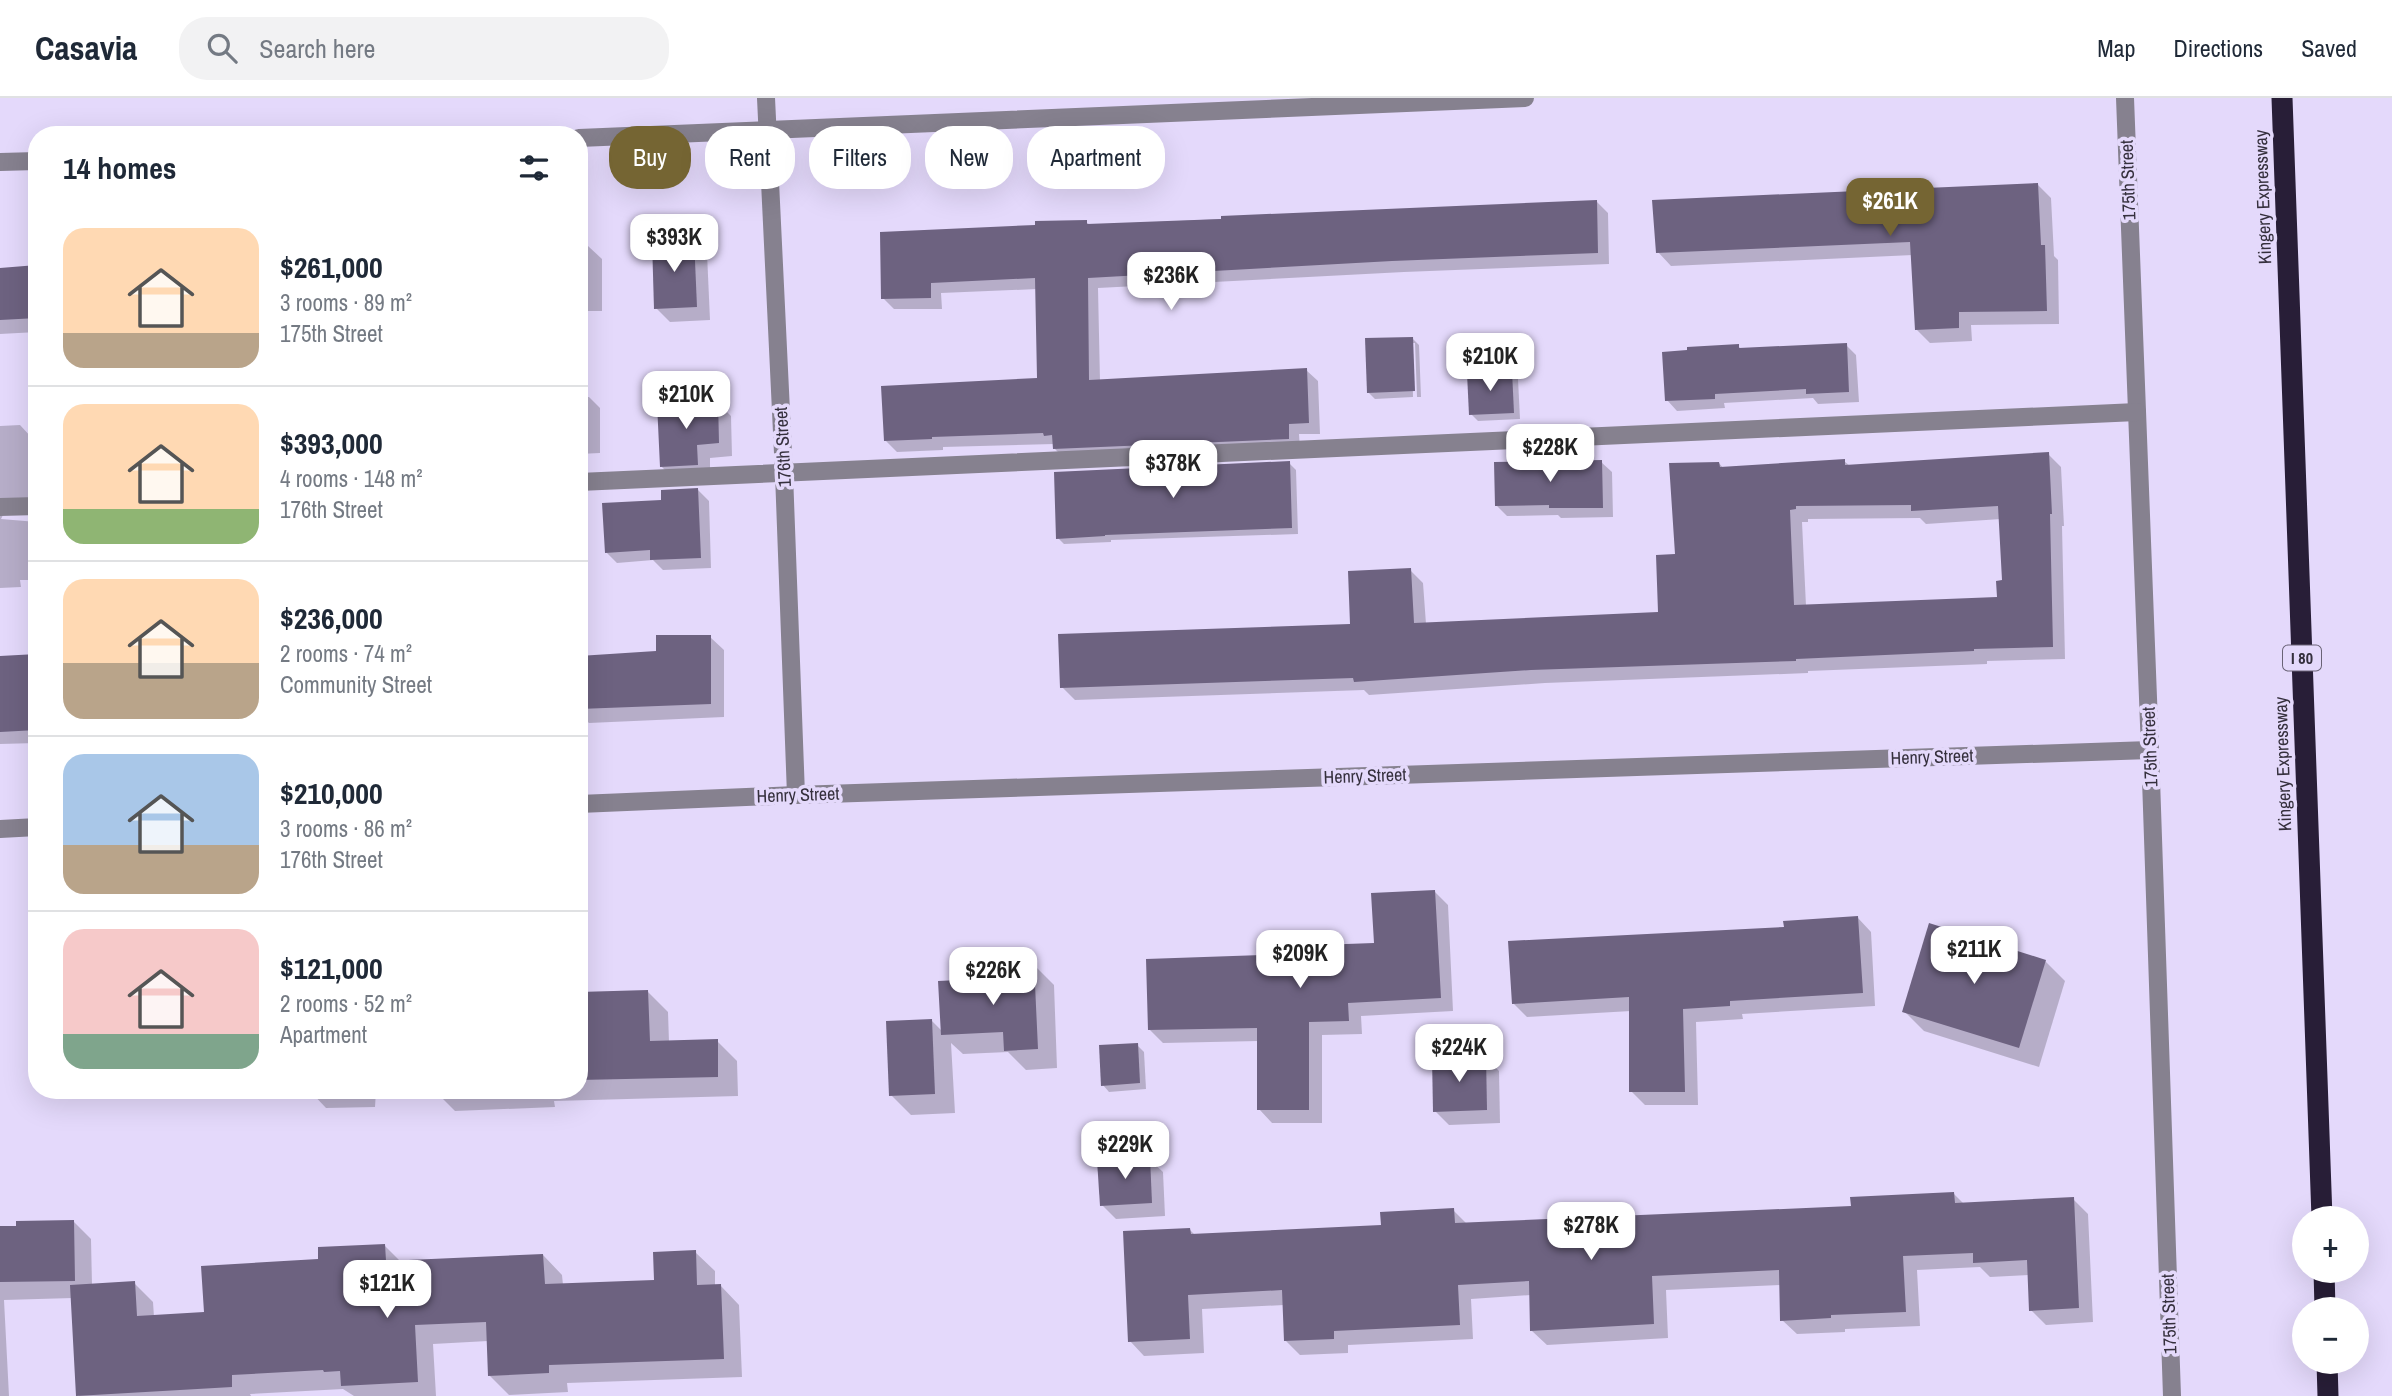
<!DOCTYPE html>
<html lang="en">
<head>
<meta charset="utf-8">
<style>
  :root { --surface:#fff; --page:#f2f2f3; --text:#1f2937; --muted:#747a83; --line:#e0e1e3; --accent:#756533 }
  body { margin:0; font-family:"Archivo Narrow",sans-serif; background:var(--page); color:var(--text); height:100vh; display:flex; flex-direction:column; font-size:26px; white-space:nowrap }
  * { box-sizing:border-box; margin:0 }
  p { font-size:23px; color:var(--muted) }
  .icon { flex:none; width:38px; height:38px; fill:none; stroke:currentColor; stroke-width:2; stroke-linecap:round; stroke-linejoin:round }
  .map { position:relative; flex:1; overflow:hidden }
  .sheet { position:absolute; left:28px; top:28px; width:560px; height:973px; display:flex; flex-direction:column; background:var(--surface); border-radius:28px; box-shadow:0 7px 28px #0002 }
  .sheet>* { flex:none }
  .top-card { position:absolute; left:609px; top:28px; width:665px; height:63px; display:flex; gap:14px }
  .buttons { position:absolute; left:2292px; top:1108px; display:grid; gap:14px }
  .buttons a { display:grid; place-items:center; width:77px; height:77px; border-radius:50%; background:var(--surface); box-shadow:0 7px 28px #0002; font-size:35px }
  .price { position:absolute; translate:-50% -60px; padding:0 16px; border-radius:14px; background:#fff; color:#222; font-size:23px; line-height:46px; filter:drop-shadow(0 2px 4px #0008) }
  .price::after { content:''; position:absolute; left:50%; top:42px; width:21px; height:16px; margin-left:-10px; background:inherit; clip-path:polygon(0 0,100% 0,50% 100%) }
  .price.current { background:var(--accent); color:#fff }
  ul { padding:0; list-style:none }
  li { display:flex; align-items:center; gap:21px; height:175px; padding:0 35px }
  li+li { border-top:2px solid var(--line) }
  li span { display:grid; place-items:center; flex:none; width:196px; height:140px; border-radius:21px; color:#555 }
  li>.icon { margin-inline-start:auto }
  span .icon { width:84px; height:84px; fill:#fffc; stroke-width:1 }
  li b { font-size:30px }
  h2 { display:flex; justify-content:space-between; align-items:center; height:84px; padding:0 35px; font-size:30px }
  .chip { padding:0 24px; border-radius:28px; background:var(--surface); box-shadow:0 7px 28px #0002; font-size:24px; line-height:63px }
  .chip.current { background:var(--accent); color:#fff }
  header { display:flex; align-items:center; gap:42px; box-sizing:border-box; height:98px; padding:0 35px; background:var(--surface); border-bottom:2px solid var(--line) }
  header strong { font-size:33px }
  nav { display:flex; gap:38px; margin-inline-start:auto; font-size:24px }
  .search { width:490px; height:63px; background:var(--page); display:flex; align-items:center; gap:18px; box-sizing:border-box; padding:0 24px; border-radius:28px; color:var(--muted); font-size:26px }
  .map>svg:first-child { display:block }
</style>
</head>
<body>
<header>
<strong>Casavia</strong>
<div class="search"><svg class="icon" aria-label="search" viewBox="0 0 24 24"><circle cx="10" cy="10" r="6"/><path d="M15 15l6 6"/></svg>Search here</div>
<nav><a>Map</a><a>Directions</a><a>Saved</a></nav>
</header>
<div class="map">
<svg width="2392" height="1298" viewBox="0 0 2392 1298">
  <rect width="100%" height="100%" fill="#e4d9fb"/>
  <g fill="#0003" fill-rule="evenodd">
    <path d="M 2038,87 L 2051,100 L 2054,158 L 2058,162 L 2059,226 L 1971,227 L 1972,243 L 1930,245 L 1916,231 L 1913,157 L 1671,168 L 1658,154 Z"/>
    <path d="M 1597,104 L 1608,115 L 1609,166 L 1404,174 L 1098,190 L 1100,283 L 1306,272 L 1318,283 L 1320,336 L 1299,336 L 1300,352 L 1066,362 L 1055,351 L 1054,346 L 943,349 L 943,352 L 897,354 L 885,342 L 1039,282 L 1037,191 L 941,195 L 942,211 L 894,211 L 883,200 L 1036,129 L 1086,124 L 1090,127 Z"/>
    <path d="M 693,142 L 707,155 L 710,222 L 670,224 L 656,210 Z"/>
    <path d="M 579,148 L 588,148 L 602,161 L 602,213 L 579,213 Z"/>
    <path d="M 37,169 L 37,234 L 0,236 L 0,171 Z"/>
    <path d="M 1412,240 L 1419,247 L 1421,299 L 1417,299 L 1415,245 L 1412,245 L 1413,299 L 1375,301 L 1368,294 Z"/>
    <path d="M 1846,247 L 1856,257 L 1859,304 L 1818,306 L 1813,300 L 1724,305 L 1725,310 L 1677,313 L 1667,302 L 1738,248 L 1742,252 Z"/>
    <path d="M 1511,275 L 1518,281 L 1520,321 L 1478,323 L 1471,316 Z"/>
    <path d="M 579,299 L 589,299 L 600,310 L 600,355 L 579,356 Z"/>
    <path d="M 717,304 L 731,318 L 732,358 L 710,360 L 710,380 L 675,382 L 661,368 Z"/>
    <path d="M 20,327 L 32,340 L 33,409 L 6,411 L 1,421 L 37,424 L 37,482 L 20,482 L 21,489 L 0,490 L 0,328 Z"/>
    <path d="M 2048,356 L 2061,369 L 2064,428 L 2062,428 L 2065,561 L 1987,563 L 1987,566 L 1808,573 L 1808,575 L 1545,585 L 1369,597 L 1364,592 L 1075,602 L 1062,589 L 1352,528 L 1410,472 L 1423,485 L 1426,526 L 1660,516 L 1677,458 L 1719,365 L 1723,370 L 1844,363 L 1850,368 ZM 1920,420 L 1926,426 L 2001,421 L 2004,484 L 1999,500 L 1806,508 L 1802,424 L 1808,424 L 1808,421 Z"/>
    <path d="M 1601,364 L 1612,374 L 1613,419 L 1561,420 L 1558,417 L 1507,418 L 1497,408 Z"/>
    <path d="M 1289,365 L 1296,372 L 1298,436 L 1111,442 L 1111,444 L 1064,446 L 1058,440 Z"/>
    <path d="M 698,392 L 709,403 L 711,470 L 663,472 L 653,462 L 617,465 L 606,454 L 663,404 Z"/>
    <path d="M 710,539 L 724,552 L 724,619 L 589,625 L 586,622 L 579,622 L 579,559 L 658,555 Z"/>
    <path d="M 37,558 L 37,645 L 0,646 L 0,560 Z"/>
    <path d="M 1435,794 L 1448,807 L 1453,913 L 1361,918 L 1362,936 L 1322,937 L 1322,1025 L 1272,1025 L 1259,1011 L 1259,943 L 1163,945 L 1149,931 L 1264,858 L 1376,846 Z"/>
    <path d="M 1858,820 L 1871,834 L 1875,908 L 1742,916 L 1743,921 L 1696,924 L 1698,1007 L 1645,1007 L 1631,993 L 1631,913 L 1527,919 L 1513,905 L 1786,830 Z"/>
    <path d="M 2045,863 L 2065,883 L 2039,969 L 1924,933 L 1904,913 Z"/>
    <path d="M 1034,867 L 1054,887 L 1057,970 L 1026,972 L 1008,954 L 963,956 L 951,945 L 955,1015 L 911,1017 L 891,997 L 931,922 L 943,934 L 1003,882 Z"/>
    <path d="M 648,894 L 668,914 L 669,944 L 717,943 L 737,963 L 738,998 L 554,1003 L 555,1009 L 455,1013 L 434,992 L 376,993 L 375,1009 L 326,1010 L 309,992 L 579,992 L 579,896 Z"/>
    <path d="M 1137,947 L 1144,954 L 1146,991 L 1109,994 L 1103,987 Z"/>
    <path d="M 1485,959 L 1499,973 L 1500,1025 L 1449,1027 L 1435,1013 Z"/>
    <path d="M 1149,1061 L 1163,1074 L 1165,1118 L 1116,1121 L 1102,1107 Z"/>
    <path d="M 1954,1096 L 1964,1106 L 2073,1101 L 2088,1116 L 2093,1224 L 2046,1227 L 2031,1212 L 2029,1177 L 1990,1179 L 1980,1169 L 1917,1172 L 1920,1228 L 1845,1231 L 1845,1234 L 1797,1236 L 1782,1222 L 1781,1187 L 1666,1192 L 1668,1240 L 1547,1247 L 1532,1233 L 1531,1197 L 1471,1201 L 1473,1241 L 1348,1247 L 1348,1255 L 1300,1257 L 1285,1242 L 1284,1207 L 1202,1211 L 1204,1255 L 1144,1258 L 1130,1243 L 1190,1132 L 1195,1137 L 1383,1129 L 1453,1112 L 1467,1126 L 1853,1110 Z"/>
    <path d="M 73,1123 L 91,1141 L 92,1187 L 134,1185 L 153,1204 L 154,1219 L 206,1216 L 320,1163 L 385,1148 L 401,1164 L 543,1157 L 562,1177 L 563,1187 L 656,1184 L 695,1154 L 715,1173 L 715,1188 L 720,1187 L 739,1207 L 742,1279 L 567,1285 L 568,1294 L 509,1297 L 490,1278 L 488,1243 L 433,1246 L 436,1298 L 354,1298 L 343,1291 L 250,1296 L 251,1298 L 79,1298 L 73,1200 L 4,1202 L 9,1298 L 0,1298 L 0,1130 Z"/>
  </g>
  <g fill="#6d6280" fill-rule="evenodd">
    <path d="M 2038,85 L 2041,147 L 2045,147 L 2047,213 L 1959,214 L 1959,230 L 1915,232 L 1910,144 L 1656,155 L 1652,102 Z"/>
    <path d="M 1597,102 L 1598,155 L 1392,163 L 1088,180 L 1089,282 L 1307,270 L 1309,325 L 1289,326 L 1289,341 L 1053,351 L 1052,337 L 1044,338 L 1043,335 L 932,339 L 932,341 L 884,343 L 881,288 L 1037,280 L 1035,180 L 931,185 L 931,200 L 881,201 L 880,134 L 1035,127 L 1035,123 L 1087,122 L 1087,126 L 1221,121 L 1221,118 Z"/>
    <path d="M 694,140 L 697,209 L 654,211 L 652,142 Z"/>
    <path d="M 37,167 L 37,220 L 0,222 L 0,170 Z"/>
    <path d="M 1413,239 L 1415,293 L 1367,295 L 1365,240 Z"/>
    <path d="M 1847,245 L 1849,294 L 1806,296 L 1806,291 L 1715,296 L 1715,301 L 1665,303 L 1662,254 L 1687,252 L 1687,249 L 1739,246 L 1739,250 Z"/>
    <path d="M 1512,273 L 1514,315 L 1469,317 L 1467,275 Z"/>
    <path d="M 718,302 L 719,345 L 697,347 L 698,367 L 660,369 L 657,305 Z"/>
    <path d="M 2049,354 L 2052,416 L 2050,416 L 2053,549 L 1974,551 L 1974,553 L 1796,561 L 1796,563 L 1531,572 L 1354,584 L 1353,580 L 1060,590 L 1058,536 L 1350,526 L 1348,473 L 1411,470 L 1414,525 L 1658,514 L 1656,457 L 1675,456 L 1669,365 L 1719,364 L 1720,369 L 1845,361 L 1845,367 ZM 1911,407 L 1911,413 L 1998,408 L 2002,482 L 1996,483 L 1997,499 L 1794,507 L 1790,412 L 1796,411 L 1796,408 Z"/>
    <path d="M 1602,362 L 1603,410 L 1549,410 L 1549,407 L 1495,408 L 1494,364 Z"/>
    <path d="M 1290,363 L 1292,430 L 1105,437 L 1105,438 L 1056,441 L 1054,374 Z"/>
    <path d="M 698,390 L 701,460 L 650,462 L 650,452 L 605,455 L 602,405 L 661,402 L 661,392 Z"/>
    <path d="M 656,537 L 711,537 L 711,606 L 579,611 L 579,558 L 656,553 Z"/>
    <path d="M 37,556 L 37,632 L 0,634 L 0,558 Z"/>
    <path d="M 1435,792 L 1441,900 L 1348,905 L 1349,923 L 1309,924 L 1309,1012 L 1257,1012 L 1257,930 L 1148,932 L 1146,861 L 1262,857 L 1262,849 L 1374,845 L 1371,795 Z"/>
    <path d="M 1858,818 L 1863,895 L 1730,903 L 1730,908 L 1683,911 L 1685,994 L 1629,994 L 1629,899 L 1512,906 L 1508,843 L 1784,829 L 1783,823 Z"/>
    <path d="M 1929,825 L 2046,862 L 2019,950 L 1902,914 Z"/>
    <path d="M 1034,865 L 1038,951 L 1004,953 L 1003,934 L 941,937 L 938,883 L 1001,880 L 1000,867 Z"/>
    <path d="M 648,892 L 650,943 L 718,941 L 718,979 L 579,982 L 579,894 Z"/>
    <path d="M 932,921 L 935,996 L 889,998 L 886,923 Z"/>
    <path d="M 1138,945 L 1140,985 L 1101,988 L 1099,947 Z"/>
    <path d="M 1486,958 L 1487,1012 L 1433,1014 L 1432,959 Z"/>
    <path d="M 1150,1059 L 1152,1105 L 1100,1108 L 1097,1062 Z"/>
    <path d="M 1954,1094 L 1955,1105 L 2074,1099 L 2079,1210 L 2029,1213 L 2027,1162 L 1973,1165 L 1973,1155 L 1903,1158 L 1906,1214 L 1831,1217 L 1831,1220 L 1780,1223 L 1779,1172 L 1652,1178 L 1654,1226 L 1530,1233 L 1529,1183 L 1458,1187 L 1460,1227 L 1334,1233 L 1334,1241 L 1284,1243 L 1282,1192 L 1188,1197 L 1190,1241 L 1128,1244 L 1123,1133 L 1190,1130 L 1191,1136 L 1381,1127 L 1380,1114 L 1454,1110 L 1455,1125 L 1851,1108 L 1850,1099 Z"/>
    <path d="M 74,1122 L 75,1183 L 0,1184 L 0,1128 L 16,1128 L 16,1123 Z"/>
    <path d="M 385,1146 L 386,1163 L 543,1156 L 545,1186 L 654,1182 L 653,1154 L 696,1152 L 697,1187 L 721,1186 L 724,1261 L 549,1267 L 549,1275 L 488,1278 L 486,1224 L 415,1227 L 418,1284 L 341,1288 L 340,1273 L 324,1274 L 323,1272 L 232,1277 L 232,1289 L 76,1298 L 70,1187 L 135,1183 L 137,1218 L 204,1214 L 201,1168 L 318,1161 L 318,1149 Z"/>
  </g>
  <g fill="none" stroke-linecap="round" stroke-linejoin="round">
    <g stroke="#86818f" stroke-width="18">
      <path d="M 766,0 L 784,376 L 796,697"/>
      <path d="M 2125,0 L 2150,652 L 2172,1298"/>
      <path d="M 579,40 L 1525,0"/>
      <path d="M 0,64 L 37,63"/>
      <path d="M 579,384 L 2137,314"/>
      <path d="M 0,409 L 37,408"/>
      <path d="M 579,706 L 796,697 L 2150,652"/>
      <path d="M 0,731 L 37,729"/>
    </g>
    <g stroke="#281e37" stroke-width="21">
      <path d="M 2282,0 L 2322,1120"/>
      <path d="M 2324,1172 L 2325,1211"/>
      <path d="M 2327,1264 L 2328,1298"/>
    </g>
  </g>
  <g text-anchor="middle" stroke-width="7" stroke-linejoin="round" paint-order="stroke">
    <rect fill="#e4d9fb" stroke="#6a6376" stroke-width="2" x="2283" y="547.5" width="38" height="25" rx="5"/>
    <g font-size="16" font-weight="bold" fill="#35303d">
      <text x="2302" y="566">I 80</text>
    </g>
    <g font-size="18" fill="#35303d" stroke="#e4d9fb">
      <text transform="translate(2128 82) rotate(-92)" y="6">175th Street</text>
      <text transform="translate(2263 99) rotate(-92)" y="6">Kingery Expressway</text>
      <text transform="translate(783 349) rotate(-93)" y="6">176th Street</text>
      <text transform="translate(2150 649) rotate(-92)" y="6">175th Street</text>
      <text transform="translate(1932 659) rotate(-2)" y="6">Henry Street</text>
      <text transform="translate(2283 666) rotate(-92)" y="6">Kingery Expressway</text>
      <text transform="translate(1365 678) rotate(-2)" y="6">Henry Street</text>
      <text transform="translate(798 697) rotate(-2)" y="6">Henry Street</text>
      <text transform="translate(2169 1216) rotate(-92)" y="6">175th Street</text>
    </g>
  </g>
</svg>
<div class="buttons">
<a>+</a>
<a>−</a>
</div>
<b class="price current" style="left:1890px;top:140px">$261K</b>
<b class="price" style="left:674px;top:176px">$393K</b>
<b class="price" style="left:1171px;top:214px">$236K</b>
<b class="price" style="left:1490px;top:295px">$210K</b>
<b class="price" style="left:686px;top:333px">$210K</b>
<b class="price" style="left:1550px;top:386px">$228K</b>
<b class="price" style="left:1173px;top:402px">$378K</b>
<b class="price" style="left:1974px;top:888px">$211K</b>
<b class="price" style="left:1300px;top:892px">$209K</b>
<b class="price" style="left:993px;top:909px">$226K</b>
<b class="price" style="left:1459px;top:986px">$224K</b>
<b class="price" style="left:1125px;top:1083px">$229K</b>
<b class="price" style="left:1591px;top:1164px">$278K</b>
<b class="price" style="left:387px;top:1222px">$121K</b>
<div class="top-card">
<a class="chip current">Buy</a>
<a class="chip">Rent</a>
<a class="chip">Filters</a>
<a class="chip">New</a>
<a class="chip">Apartment</a>
</div>
<section class="sheet">
<h2>14 homes<svg class="icon" aria-label="filters" viewBox="0 0 24 24"><path d="M4 7h16M4 17h16"/><circle cx="9" cy="7" r="2"/><circle cx="15" cy="17" r="2"/></svg></h2>
<ul>
<li><span style="background:linear-gradient(#ffd9b3 75%,#b9a48a 0)"><svg class="icon" aria-label="home" viewBox="0 0 24 24"><path d="M3 11l9-7 9 7M6 9v11h12V9"/></svg></span><div><b>$261,000</b><p>3 rooms · 89 m²</p><p>175th Street</p></div></li>
<li><span style="background:linear-gradient(#ffd9b3 75%,#8fb573 0)"><svg class="icon" aria-label="home" viewBox="0 0 24 24"><path d="M3 11l9-7 9 7M6 9v11h12V9"/></svg></span><div><b>$393,000</b><p>4 rooms · 148 m²</p><p>176th Street</p></div></li>
<li><span style="background:linear-gradient(#ffd9b3 60%,#b9a48a 0)"><svg class="icon" aria-label="home" viewBox="0 0 24 24"><path d="M3 11l9-7 9 7M6 9v11h12V9"/></svg></span><div><b>$236,000</b><p>2 rooms · 74 m²</p><p>Community Street</p></div></li>
<li><span style="background:linear-gradient(#a9c7e8 65%,#b9a48a 0)"><svg class="icon" aria-label="home" viewBox="0 0 24 24"><path d="M3 11l9-7 9 7M6 9v11h12V9"/></svg></span><div><b>$210,000</b><p>3 rooms · 86 m²</p><p>176th Street</p></div></li>
<li><span style="background:linear-gradient(#f6c9c9 75%,#7fa58c 0)"><svg class="icon" aria-label="home" viewBox="0 0 24 24"><path d="M3 11l9-7 9 7M6 9v11h12V9"/></svg></span><div><b>$121,000</b><p>2 rooms · 52 m²</p><p>Apartment</p></div></li>
</ul>
</section>
</div>
</body>
</html>
